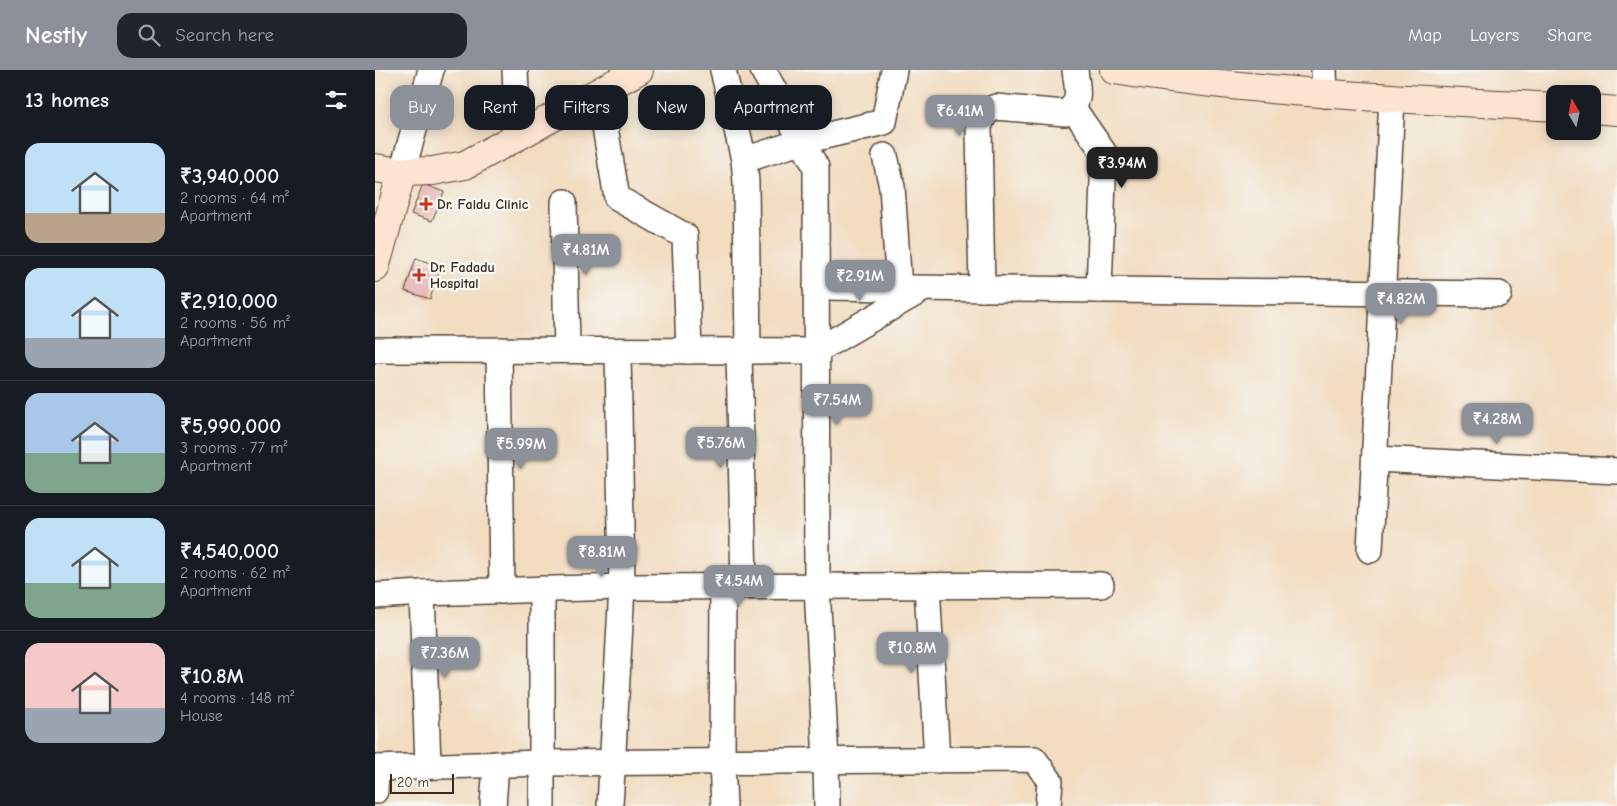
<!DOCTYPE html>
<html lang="en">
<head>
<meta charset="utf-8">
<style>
  :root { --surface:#171b24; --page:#20242c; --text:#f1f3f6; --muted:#9ea1a6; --line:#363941; --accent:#8c9099 }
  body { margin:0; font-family:"Comic Neue",sans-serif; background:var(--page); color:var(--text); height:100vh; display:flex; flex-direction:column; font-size:19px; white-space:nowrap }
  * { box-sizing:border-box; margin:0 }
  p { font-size:16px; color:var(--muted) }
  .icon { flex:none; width:28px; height:28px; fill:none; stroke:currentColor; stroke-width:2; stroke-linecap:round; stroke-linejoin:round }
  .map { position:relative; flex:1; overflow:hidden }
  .details { display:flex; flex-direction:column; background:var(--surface); width:375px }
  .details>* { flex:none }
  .top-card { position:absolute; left:15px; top:15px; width:475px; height:45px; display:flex; gap:10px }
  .needle { width:32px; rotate:351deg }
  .controls { position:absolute; left:1171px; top:15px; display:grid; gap:10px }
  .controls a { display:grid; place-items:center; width:55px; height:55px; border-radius:10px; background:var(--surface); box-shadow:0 2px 12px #0003; font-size:25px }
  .scale { position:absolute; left:15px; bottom:12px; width:64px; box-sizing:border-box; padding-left:5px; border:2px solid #3b2a1e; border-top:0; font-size:14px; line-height:18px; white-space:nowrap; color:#3b2a1e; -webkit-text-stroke:4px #f6f6f2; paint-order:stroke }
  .price { position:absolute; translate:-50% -42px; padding:0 11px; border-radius:10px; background:var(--accent); color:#fff; font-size:16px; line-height:32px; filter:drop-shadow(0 1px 2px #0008) }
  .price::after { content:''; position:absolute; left:50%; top:30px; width:15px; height:11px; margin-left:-8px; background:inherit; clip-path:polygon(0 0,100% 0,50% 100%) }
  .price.selected { background:#222; color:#fff }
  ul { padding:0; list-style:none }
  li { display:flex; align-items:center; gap:15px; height:125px; padding:0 25px }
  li+li { border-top:1px solid var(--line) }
  li span { display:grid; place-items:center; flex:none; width:140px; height:100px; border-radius:15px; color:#555 }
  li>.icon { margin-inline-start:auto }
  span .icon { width:60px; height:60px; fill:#fffc; stroke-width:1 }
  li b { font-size:21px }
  h2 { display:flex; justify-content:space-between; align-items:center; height:60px; padding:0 25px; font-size:21px }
  .chip { padding:0 18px; border-radius:15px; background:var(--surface); box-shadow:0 2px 12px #0003; font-size:18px; line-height:45px }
  .chip.selected { background:var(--accent); color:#fff }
  header { display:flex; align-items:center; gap:30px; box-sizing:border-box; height:70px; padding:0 25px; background:var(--accent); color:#fff }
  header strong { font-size:24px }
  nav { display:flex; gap:28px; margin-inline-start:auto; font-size:18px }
  .search { width:350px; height:45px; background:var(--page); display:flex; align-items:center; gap:12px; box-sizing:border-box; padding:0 18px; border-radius:15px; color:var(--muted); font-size:19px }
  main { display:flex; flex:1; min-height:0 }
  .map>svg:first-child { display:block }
</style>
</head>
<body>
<header>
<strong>Nestly</strong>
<div class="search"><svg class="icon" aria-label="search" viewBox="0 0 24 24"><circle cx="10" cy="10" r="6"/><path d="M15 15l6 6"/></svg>Search here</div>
<nav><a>Map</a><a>Layers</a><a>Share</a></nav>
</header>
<main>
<section class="details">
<h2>13 homes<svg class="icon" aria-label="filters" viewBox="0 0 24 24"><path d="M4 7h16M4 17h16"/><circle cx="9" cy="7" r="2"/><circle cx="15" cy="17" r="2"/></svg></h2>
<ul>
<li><span style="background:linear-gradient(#bfe0f5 70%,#b9a48a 0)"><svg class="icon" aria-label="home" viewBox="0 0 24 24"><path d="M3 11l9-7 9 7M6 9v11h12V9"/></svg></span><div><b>₹3,940,000</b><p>2 rooms · 64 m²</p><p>Apartment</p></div></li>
<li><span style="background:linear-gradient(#bfe0f5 70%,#9aa5b1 0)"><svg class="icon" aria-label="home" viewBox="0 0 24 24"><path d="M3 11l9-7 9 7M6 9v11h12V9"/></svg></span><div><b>₹2,910,000</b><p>2 rooms · 56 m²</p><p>Apartment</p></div></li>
<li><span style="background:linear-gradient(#a9c7e8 60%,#7fa58c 0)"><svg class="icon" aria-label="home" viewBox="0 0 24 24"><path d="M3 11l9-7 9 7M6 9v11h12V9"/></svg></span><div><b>₹5,990,000</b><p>3 rooms · 77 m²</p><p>Apartment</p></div></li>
<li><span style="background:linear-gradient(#bfe0f5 65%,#7fa58c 0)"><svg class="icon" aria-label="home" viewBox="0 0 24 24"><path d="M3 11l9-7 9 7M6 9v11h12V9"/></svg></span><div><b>₹4,540,000</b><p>2 rooms · 62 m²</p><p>Apartment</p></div></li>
<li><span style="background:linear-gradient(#f6c9c9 65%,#9aa5b1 0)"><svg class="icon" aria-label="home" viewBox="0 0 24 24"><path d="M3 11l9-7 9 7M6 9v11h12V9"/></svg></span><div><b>₹10.8M</b><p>4 rooms · 148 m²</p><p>House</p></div></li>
</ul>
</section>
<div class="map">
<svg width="1242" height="736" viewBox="0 0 1242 736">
  <rect width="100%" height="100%" fill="#f6f6f2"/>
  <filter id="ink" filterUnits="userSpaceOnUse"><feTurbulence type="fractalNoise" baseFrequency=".02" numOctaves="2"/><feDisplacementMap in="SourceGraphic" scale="10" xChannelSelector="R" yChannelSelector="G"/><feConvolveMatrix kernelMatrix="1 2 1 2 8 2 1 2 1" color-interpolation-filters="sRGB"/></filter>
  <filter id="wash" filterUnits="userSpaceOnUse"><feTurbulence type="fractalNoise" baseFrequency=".0096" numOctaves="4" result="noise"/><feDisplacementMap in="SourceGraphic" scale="20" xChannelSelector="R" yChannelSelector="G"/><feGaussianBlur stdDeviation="1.12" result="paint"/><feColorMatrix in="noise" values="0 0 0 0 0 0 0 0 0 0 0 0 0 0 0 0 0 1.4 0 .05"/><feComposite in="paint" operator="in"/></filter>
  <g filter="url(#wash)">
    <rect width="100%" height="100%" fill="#f2ddc1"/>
    <g id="blocks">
      <g fill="#e4adab">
        <path d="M 48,114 L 69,122 L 57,151 L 36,144 Z"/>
        <path d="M 41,188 L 66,197 L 55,229 L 30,221 Z"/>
      </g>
    </g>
  </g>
  <g filter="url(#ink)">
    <use href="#blocks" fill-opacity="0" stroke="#564536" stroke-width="1"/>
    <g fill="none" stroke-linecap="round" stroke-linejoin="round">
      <defs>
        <g id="street">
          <path d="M 140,0 L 143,66"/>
          <path d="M 348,0 L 369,90 L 371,112 L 373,281"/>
          <path d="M 388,0 L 441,97 L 442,517 L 451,691 L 452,736"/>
          <path d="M 949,0 L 950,25"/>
          <path d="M 224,22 L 242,128 L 310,166 L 314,281"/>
          <path d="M 698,38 L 729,83 L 724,220"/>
          <path d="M 510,86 L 517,117 L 524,218"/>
          <path d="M 369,90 L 428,71 L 509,52 L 519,0"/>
          <path d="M 27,102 L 56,0"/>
          <path d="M 189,132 L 192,280"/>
          <path d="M 441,217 L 1124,224"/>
          <path d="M 607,219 L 604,57 C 608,46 610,41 621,37 L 690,43 C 708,32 702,19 700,0"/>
          <path d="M 0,280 L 441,281 L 548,219"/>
          <path d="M 124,280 L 127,521"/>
          <path d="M 364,281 L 369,517"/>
          <path d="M 1000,389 L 1242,401"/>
          <path d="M 995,480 L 1017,28"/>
          <path d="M 552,516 L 562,690"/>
          <path d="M 348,517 L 347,692 L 349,736"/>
          <path d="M 167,519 L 167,736"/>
          <path d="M 47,523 L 53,696"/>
          <path d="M 0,526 L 47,523 L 247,517 L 726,515"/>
          <path d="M 0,698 L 167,693 L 659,689 L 675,711 L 673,736"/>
          <path d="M 0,721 L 1,698"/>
          <path d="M 118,736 L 121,694"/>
          <path d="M 235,736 L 247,517 L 243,281"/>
        </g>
        <g id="secondary">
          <path d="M 739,0 C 885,23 1032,29 1180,37"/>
          <path d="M 1218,39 L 1242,41"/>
          <path d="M 0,98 L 27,102 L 58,101 L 90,95 L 264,0"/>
          <path d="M 0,198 L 27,102"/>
        </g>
      </defs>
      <use href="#street" stroke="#564536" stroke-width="28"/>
      <use href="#secondary" stroke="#564536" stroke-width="30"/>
      <use href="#street" stroke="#fff" stroke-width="25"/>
      <use href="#secondary" stroke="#fde4d1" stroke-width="28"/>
    </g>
  </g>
  <g fill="#c8321e" stroke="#f6f6f2" stroke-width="2">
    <path d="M48.5 126.5h5v5h5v5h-5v5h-5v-5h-5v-5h5z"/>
    <path d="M41.5 197.5h5v5h5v5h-5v5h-5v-5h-5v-5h5z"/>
  </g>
  <g text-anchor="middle" stroke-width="5" stroke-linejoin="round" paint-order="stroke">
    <g font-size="14" font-weight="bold" fill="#3b2a1e" stroke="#f6f6f2" text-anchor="start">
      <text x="62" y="139">Dr. Faldu Clinic</text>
      <text x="55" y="202">Dr. Fadadu<tspan x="55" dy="16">Hospital</tspan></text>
    </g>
  </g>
</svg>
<div class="controls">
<a><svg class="needle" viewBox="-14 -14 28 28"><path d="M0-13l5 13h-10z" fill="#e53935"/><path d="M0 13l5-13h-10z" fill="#9ea1a6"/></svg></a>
</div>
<div class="scale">20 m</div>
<b class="price" style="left:585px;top:67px">₹6.41M</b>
<b class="price selected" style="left:747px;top:119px">₹3.94M</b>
<b class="price" style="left:211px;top:206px">₹4.81M</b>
<b class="price" style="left:485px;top:232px">₹2.91M</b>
<b class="price" style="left:1026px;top:255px">₹4.82M</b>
<b class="price" style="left:462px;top:356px">₹7.54M</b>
<b class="price" style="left:1122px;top:375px">₹4.28M</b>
<b class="price" style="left:346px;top:399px">₹5.76M</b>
<b class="price" style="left:146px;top:400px">₹5.99M</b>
<b class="price" style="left:227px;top:508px">₹8.81M</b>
<b class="price" style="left:364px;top:537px">₹4.54M</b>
<b class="price" style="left:537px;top:604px">₹10.8M</b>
<b class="price" style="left:70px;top:609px">₹7.36M</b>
<div class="top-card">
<a class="chip selected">Buy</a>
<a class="chip">Rent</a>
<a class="chip">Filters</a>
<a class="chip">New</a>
<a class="chip">Apartment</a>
</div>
</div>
</main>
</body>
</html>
